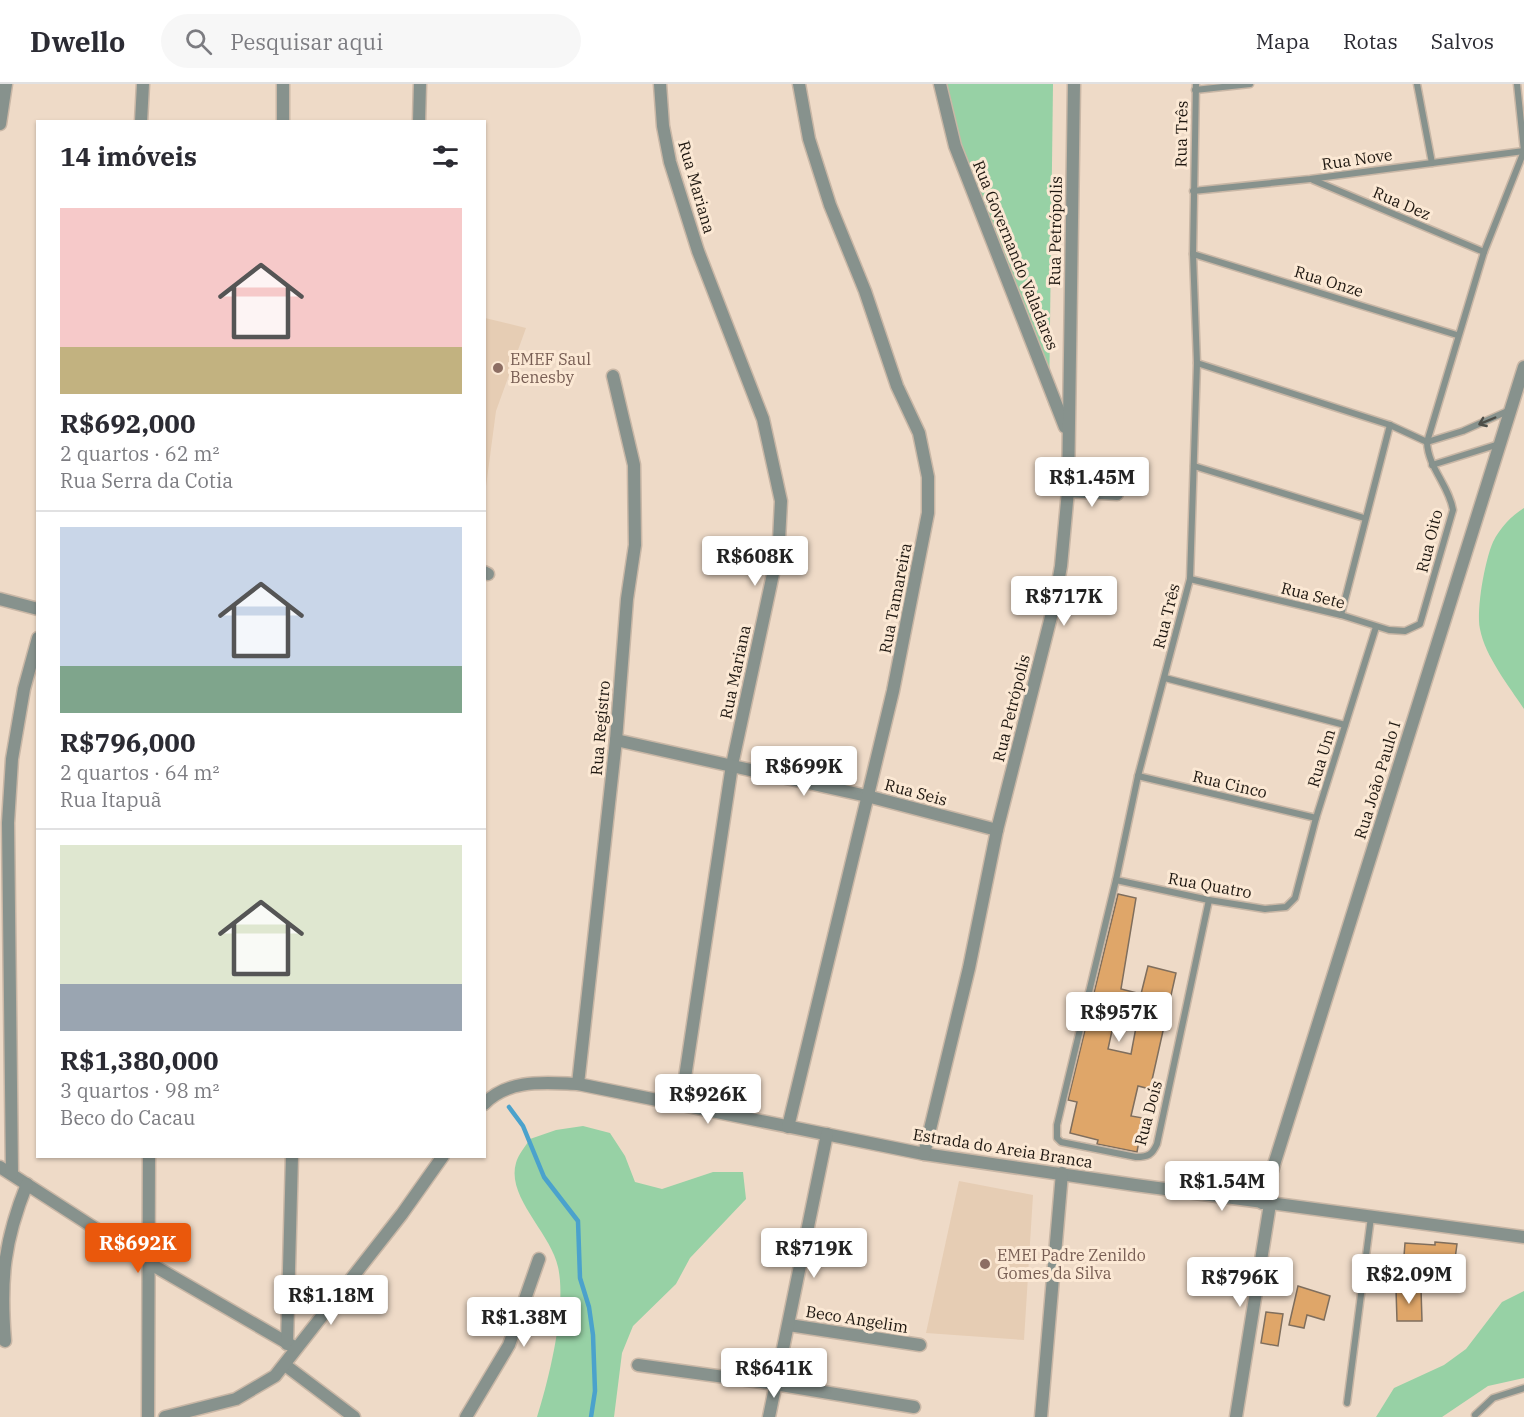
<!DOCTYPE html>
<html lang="pt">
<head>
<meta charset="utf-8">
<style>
  :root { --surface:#fff; --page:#f7f7f7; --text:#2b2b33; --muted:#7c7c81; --line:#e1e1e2; --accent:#ea580c }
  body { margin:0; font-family:"IBM Plex Serif",serif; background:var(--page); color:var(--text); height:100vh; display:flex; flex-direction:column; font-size:22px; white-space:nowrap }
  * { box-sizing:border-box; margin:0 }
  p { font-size:20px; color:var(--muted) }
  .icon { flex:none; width:33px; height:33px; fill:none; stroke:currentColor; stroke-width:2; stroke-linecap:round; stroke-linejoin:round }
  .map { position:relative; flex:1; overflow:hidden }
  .drawer { position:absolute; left:36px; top:36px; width:450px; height:1038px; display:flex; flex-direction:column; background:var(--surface); border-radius:0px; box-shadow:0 2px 4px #0004 }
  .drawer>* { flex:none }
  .price { position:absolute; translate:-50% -51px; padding:0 14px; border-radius:6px; background:#fff; color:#222; font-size:20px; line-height:39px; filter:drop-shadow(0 2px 3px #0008) }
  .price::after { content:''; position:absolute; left:50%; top:36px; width:18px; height:14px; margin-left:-9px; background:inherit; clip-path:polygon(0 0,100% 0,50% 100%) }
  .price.active { background:var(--accent); color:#fff }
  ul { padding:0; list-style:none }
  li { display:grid; align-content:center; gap:12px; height:318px; padding:0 24px }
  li+li { border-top:2px solid var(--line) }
  li span { display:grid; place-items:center; height:186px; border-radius:0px; color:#555 }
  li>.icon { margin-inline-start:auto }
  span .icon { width:108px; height:108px; fill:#fffc; stroke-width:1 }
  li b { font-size:26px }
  h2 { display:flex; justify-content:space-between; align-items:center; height:72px; padding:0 24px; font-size:26px }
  header { display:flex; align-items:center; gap:36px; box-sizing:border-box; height:84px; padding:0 30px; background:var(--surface); border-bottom:2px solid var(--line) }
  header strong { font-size:28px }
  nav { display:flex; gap:33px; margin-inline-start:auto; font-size:21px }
  .search { width:420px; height:54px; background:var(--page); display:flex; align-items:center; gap:15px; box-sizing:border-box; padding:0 21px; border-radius:33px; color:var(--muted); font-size:22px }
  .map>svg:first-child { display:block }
</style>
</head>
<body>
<header>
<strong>Dwello</strong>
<div class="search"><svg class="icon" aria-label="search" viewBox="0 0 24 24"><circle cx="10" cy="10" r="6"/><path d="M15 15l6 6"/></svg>Pesquisar aqui</div>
<nav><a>Mapa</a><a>Rotas</a><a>Salvos</a></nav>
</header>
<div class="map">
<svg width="1524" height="1333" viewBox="0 0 1524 1333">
  <rect width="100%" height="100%" fill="#eedac7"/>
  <g fill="#e6cdb4">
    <path d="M 485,234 L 526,244 L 496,327 L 485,410 Z"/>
    <path d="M 959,1097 L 1033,1111 L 1024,1256 L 926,1249 Z"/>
  </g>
  <g fill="#97d1a5">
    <path d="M 941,0 L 1053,0 L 1049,322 L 950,34 Z"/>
    <path d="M 1524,424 L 1524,625 C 1509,602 1485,572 1480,545 C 1476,525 1485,476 1493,458 C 1500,444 1511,432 1524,424 Z"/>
    <path d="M 583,1042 L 610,1049 L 625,1072 L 635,1098 L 662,1105 L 713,1088 L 743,1088 L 746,1115 L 690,1174 L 676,1200 L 633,1242 L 622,1269 L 614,1333 L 537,1333 C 549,1295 567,1222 558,1183 C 551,1149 506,1113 516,1079 C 518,1071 525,1063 530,1055 L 556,1046 Z"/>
    <path d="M 1524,1207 L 1524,1294 L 1488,1302 L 1442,1333 L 1376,1333 L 1394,1304 L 1444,1281 L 1466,1265 L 1502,1218 Z"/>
  </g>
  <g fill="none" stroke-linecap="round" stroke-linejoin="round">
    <path stroke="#4ba2cc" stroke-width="4.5" d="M 509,1023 L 523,1042 L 544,1093 L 578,1137 L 580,1194 L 589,1223 L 593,1251 L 595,1307 L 591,1333"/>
  </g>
  <g fill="#dfa669" stroke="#7f6e5d" stroke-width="1.5" fill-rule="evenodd">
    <path d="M 1118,810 L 1136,814 L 1121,905 L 1141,910 L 1148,882 L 1176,889 L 1150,1005 L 1138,1002 L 1131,1032 L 1143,1034 L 1137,1068 L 1097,1060 L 1098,1056 L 1070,1049 L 1077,1018 L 1068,1016 ZM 1115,933 L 1137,938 L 1131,970 L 1108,965 Z"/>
    <path d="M 1435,1158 L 1457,1160 L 1453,1190 L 1432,1187 L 1433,1174 L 1404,1172 L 1405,1159 L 1435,1161 Z"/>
    <path d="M 1298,1202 L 1330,1212 L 1324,1236 L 1307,1231 L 1304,1244 L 1289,1241 Z"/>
    <path d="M 1396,1205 L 1421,1205 L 1422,1237 L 1397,1237 Z"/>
    <path d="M 1266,1228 L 1283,1230 L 1278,1262 L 1261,1259 Z"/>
  </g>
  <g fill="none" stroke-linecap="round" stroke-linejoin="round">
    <defs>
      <g id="service">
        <path d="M 1196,0 L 1193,170 L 1197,279 L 1190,495 L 1138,692 L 1116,796 L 1057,1041 L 1057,1054 L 1061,1058 L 1136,1073 C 1148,1073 1152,1071 1157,1060 L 1209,816"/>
        <path d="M 1417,0 L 1432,79"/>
        <path d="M 1195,6 L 1250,0"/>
        <path d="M 1313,96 L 1484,168"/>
        <path d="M 1193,107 L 1310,95 L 1524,67"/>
        <path d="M 1193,170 L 1457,251"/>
        <path d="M 1197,279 L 1390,341 L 1427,358"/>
        <path d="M 1427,358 L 1463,347 L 1510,326"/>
        <path d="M 1432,381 L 1499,360"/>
        <path d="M 1194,382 L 1364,434"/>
        <path d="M 1190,495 L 1341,531 L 1389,546 L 1405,547 L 1420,540 L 1453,426 C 1449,401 1428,384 1427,358 L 1484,168 L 1524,67 L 1517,0"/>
        <path d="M 1341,531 L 1390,341"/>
        <path d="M 1165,594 L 1345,641"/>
        <path d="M 1138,692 L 1316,734"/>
        <path d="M 1116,796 L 1209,816 L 1265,825 L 1286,823 L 1295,814 L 1316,734 L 1376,543"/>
        <path d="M 1347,1319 L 1371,1133"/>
        <path d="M 1475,1331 L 1493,1314 L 1524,1304"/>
      </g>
      <g id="minor">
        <path d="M 660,0 L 663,42 L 670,78 L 698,167 L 763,335 L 781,417 L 779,457 L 773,490 L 732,681 L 681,1020"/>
        <path d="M 940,0 L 955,62 L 1065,343"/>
        <path d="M 141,38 L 143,0"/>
        <path d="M 283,38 L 283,0"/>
        <path d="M 419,38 L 420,0"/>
        <path d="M 0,40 L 6,0"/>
        <path d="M 1068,407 L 1117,410"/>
        <path d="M 484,488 L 488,490"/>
        <path d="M 0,515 L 38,525"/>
        <path d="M 616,656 L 867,712 L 997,746"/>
        <path d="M 578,1000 L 616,656 L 627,515 L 635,461 L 634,381 L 613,292"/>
        <path d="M 484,1020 C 509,994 546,999 578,1000 L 924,1070 L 1135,1101 L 1524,1153"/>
        <path d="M 788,1043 L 893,607 L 928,429 L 928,393 L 919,349 L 897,302 L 865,207 L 830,121 L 809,55 L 799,0"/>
        <path d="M 924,1070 L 969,884 L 997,746 L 1054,521 L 1061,482 L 1068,407 L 1074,0"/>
        <path d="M 0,1083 L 149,1179 L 296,1264"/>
        <path d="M 12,1090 L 8,739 L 12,675 L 24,605 L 38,554"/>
        <path d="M 1262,1119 L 1524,283"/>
        <path d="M 789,1241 L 920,1261"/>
        <path d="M 5,1257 C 0,1195 4,1157 27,1100"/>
        <path d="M 287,1260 L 292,1072"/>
        <path d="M 285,1281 L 354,1333"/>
        <path d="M 638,1281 L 775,1300 L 914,1323"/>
        <path d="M 148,1333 L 149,1072"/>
        <path d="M 165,1333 L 236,1315 L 275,1292 L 402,1130 L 443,1072"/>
        <path d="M 466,1333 L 509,1261 L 539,1175"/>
        <path d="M 769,1333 L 827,1050"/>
        <path d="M 1041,1333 L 1062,1089"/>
        <path d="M 1236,1333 L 1270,1120"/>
      </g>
    </defs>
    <use href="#service" stroke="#c9b7a6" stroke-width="9"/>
    <use href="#minor" stroke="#c9b7a6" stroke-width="15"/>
    <use href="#service" stroke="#87928d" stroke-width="6"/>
    <use href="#minor" stroke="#87928d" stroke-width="12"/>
  </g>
  <defs><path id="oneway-shaft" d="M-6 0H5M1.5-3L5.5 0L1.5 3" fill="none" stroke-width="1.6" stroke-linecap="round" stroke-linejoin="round" transform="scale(1.5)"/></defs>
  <use stroke="#4d4e48" href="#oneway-shaft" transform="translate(1487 337) rotate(157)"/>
  <g fill="#8d6e63" stroke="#fbe8d4" stroke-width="2">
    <circle cx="498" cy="284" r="6"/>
    <circle cx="985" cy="1180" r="6"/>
  </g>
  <g text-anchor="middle" stroke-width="6" stroke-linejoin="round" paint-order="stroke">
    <g font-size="16" fill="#1e1710" stroke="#fbe8d4">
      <text transform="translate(1181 50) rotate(-89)" y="6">Rua Três</text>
      <text transform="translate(1357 75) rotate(-8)" y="6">Rua Nove</text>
      <text transform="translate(697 103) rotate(74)" y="6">Rua Mariana</text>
      <text transform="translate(1402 119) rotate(23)" y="6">Rua Dez</text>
      <text transform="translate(1055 147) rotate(-89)" y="6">Rua Petrópolis</text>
      <text transform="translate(1016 171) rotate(68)" y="6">Rua Governando Valadares</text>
      <text transform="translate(1329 197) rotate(17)" y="6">Rua Onze</text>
      <text transform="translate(1429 457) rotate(-76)" y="6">Rua Oito</text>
      <text transform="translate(1313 511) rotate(14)" y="6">Rua Sete</text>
      <text transform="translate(895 514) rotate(-79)" y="6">Rua Tamareira</text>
      <text transform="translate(1166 532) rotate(-76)" y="6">Rua Três</text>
      <text transform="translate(735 588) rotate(-78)" y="6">Rua Mariana</text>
      <text transform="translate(1011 624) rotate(-76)" y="6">Rua Petrópolis</text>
      <text transform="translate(600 644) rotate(-85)" y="6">Rua Registro</text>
      <text transform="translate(1321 674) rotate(-73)" y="6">Rua Um</text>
      <text transform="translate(1377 696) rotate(-73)" y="6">Rua João Paulo I</text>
      <text transform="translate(1230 700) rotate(13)" y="6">Rua Cinco</text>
      <text transform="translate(916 708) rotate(15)" y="6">Rua Seis</text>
      <text transform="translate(1210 801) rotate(10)" y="6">Rua Quatro</text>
      <text transform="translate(1148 1029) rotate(-75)" y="6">Rua Dois</text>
      <text transform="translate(1003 1064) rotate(9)" y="6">Estrada do Areia Branca</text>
      <text transform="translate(857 1235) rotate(9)" y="6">Beco Angelim</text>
    </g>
    <g font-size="16" fill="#785e54" stroke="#fbe8d4" text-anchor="start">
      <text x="510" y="281">EMEF Saul<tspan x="510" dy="18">Benesby</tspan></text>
      <text x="997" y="1177">EMEI Padre Zenildo<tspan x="997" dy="18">Gomes da Silva</tspan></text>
    </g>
  </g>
</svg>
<b class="price" style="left:1092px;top:424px">R$1.45M</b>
<b class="price" style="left:755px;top:503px">R$608K</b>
<b class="price" style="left:1064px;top:543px">R$717K</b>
<b class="price" style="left:804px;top:713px">R$699K</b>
<b class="price" style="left:1119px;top:959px">R$957K</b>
<b class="price" style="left:708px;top:1041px">R$926K</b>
<b class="price" style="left:1222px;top:1128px">R$1.54M</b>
<b class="price active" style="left:138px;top:1190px">R$692K</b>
<b class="price" style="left:814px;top:1195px">R$719K</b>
<b class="price" style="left:1409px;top:1221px">R$2.09M</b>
<b class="price" style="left:1240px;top:1224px">R$796K</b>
<b class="price" style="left:331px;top:1242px">R$1.18M</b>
<b class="price" style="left:524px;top:1264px">R$1.38M</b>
<b class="price" style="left:774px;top:1315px">R$641K</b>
<section class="drawer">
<h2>14 imóveis<svg class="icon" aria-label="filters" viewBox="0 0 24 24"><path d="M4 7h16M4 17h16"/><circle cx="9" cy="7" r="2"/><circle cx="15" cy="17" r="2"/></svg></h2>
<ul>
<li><span style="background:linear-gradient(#f6c9c9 75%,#c2b280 0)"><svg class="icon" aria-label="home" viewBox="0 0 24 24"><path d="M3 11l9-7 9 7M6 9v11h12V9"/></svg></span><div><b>R$692,000</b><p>2 quartos · 62 m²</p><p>Rua Serra da Cotia</p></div></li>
<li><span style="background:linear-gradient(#c9d6e8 75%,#7fa58c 0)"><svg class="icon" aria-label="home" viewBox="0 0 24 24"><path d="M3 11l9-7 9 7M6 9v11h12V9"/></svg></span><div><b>R$796,000</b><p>2 quartos · 64 m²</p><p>Rua Itapuã</p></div></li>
<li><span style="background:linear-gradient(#dfe7d0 75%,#9aa5b1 0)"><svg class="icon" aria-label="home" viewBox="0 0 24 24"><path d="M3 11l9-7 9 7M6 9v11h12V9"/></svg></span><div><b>R$1,380,000</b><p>3 quartos · 98 m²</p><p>Beco do Cacau</p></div></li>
</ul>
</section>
</div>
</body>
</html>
